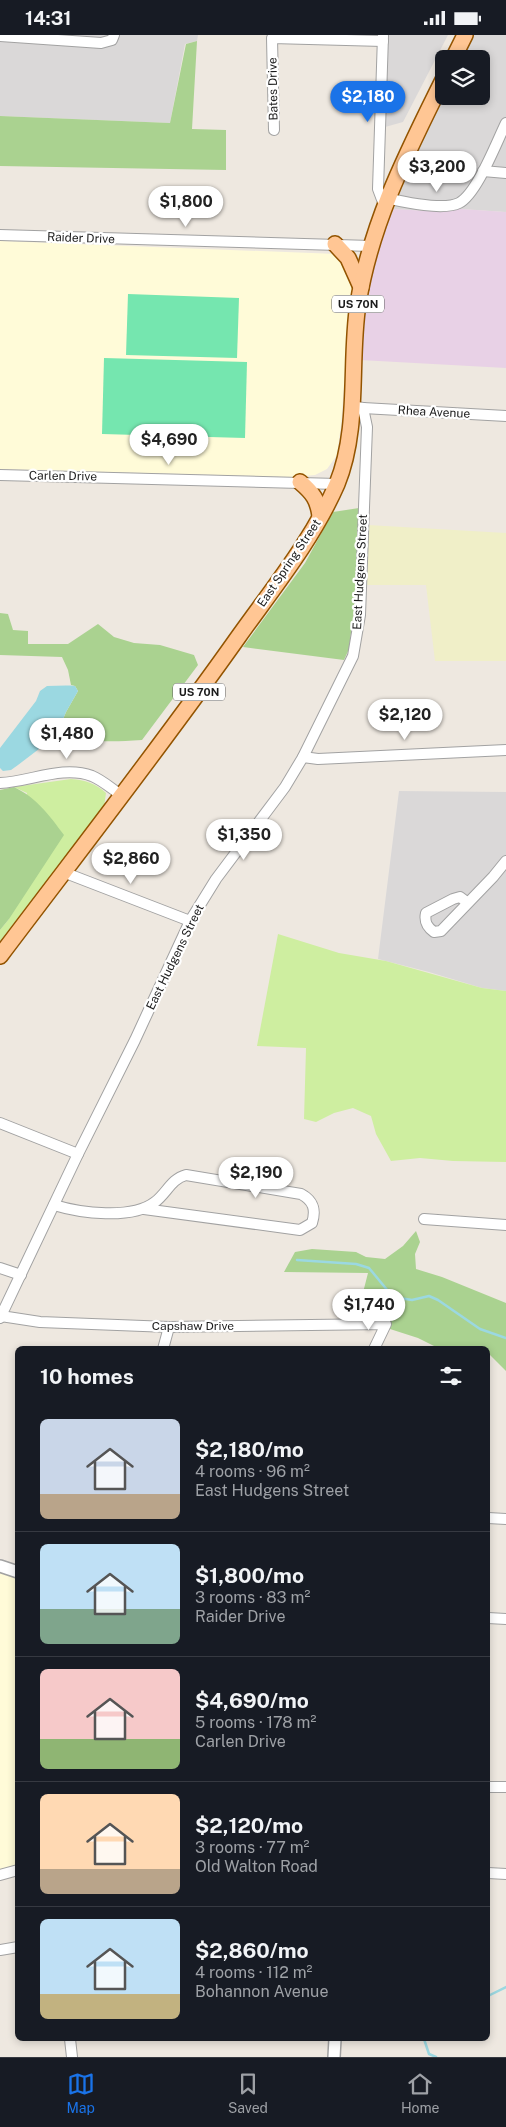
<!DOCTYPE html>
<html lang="en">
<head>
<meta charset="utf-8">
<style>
  :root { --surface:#171b24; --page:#20242c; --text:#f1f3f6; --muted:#9ea1a6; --line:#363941; --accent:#1a73e8 }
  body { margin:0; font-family:"Public Sans",sans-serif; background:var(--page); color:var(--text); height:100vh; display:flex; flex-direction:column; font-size:19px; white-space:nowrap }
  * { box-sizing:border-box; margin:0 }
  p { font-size:16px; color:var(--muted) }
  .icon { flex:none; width:28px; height:28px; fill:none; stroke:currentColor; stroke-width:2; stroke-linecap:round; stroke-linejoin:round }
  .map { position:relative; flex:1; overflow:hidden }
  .panel { position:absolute; left:15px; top:1311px; width:475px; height:695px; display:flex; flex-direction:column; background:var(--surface); border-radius:8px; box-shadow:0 2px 8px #0003 }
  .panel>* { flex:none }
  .buttons { position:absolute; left:435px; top:15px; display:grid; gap:10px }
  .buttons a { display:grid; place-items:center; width:55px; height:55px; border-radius:8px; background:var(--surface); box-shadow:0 2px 8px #0003; font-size:25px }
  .price { position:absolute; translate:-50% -42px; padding:0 11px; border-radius:18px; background:#fff; color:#222; font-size:16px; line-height:32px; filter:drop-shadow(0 1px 2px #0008) }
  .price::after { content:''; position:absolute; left:50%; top:30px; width:15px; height:11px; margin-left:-8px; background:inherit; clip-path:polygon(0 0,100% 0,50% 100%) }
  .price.active { background:var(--accent); color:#fff }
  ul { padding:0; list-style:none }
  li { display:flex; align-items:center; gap:15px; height:125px; padding:0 25px }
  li+li { border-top:1px solid var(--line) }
  li span { display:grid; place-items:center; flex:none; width:140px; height:100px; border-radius:8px; color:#555 }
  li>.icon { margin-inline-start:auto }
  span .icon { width:60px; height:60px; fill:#fffc; stroke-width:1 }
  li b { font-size:21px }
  h2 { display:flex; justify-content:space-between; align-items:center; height:60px; padding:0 25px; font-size:21px }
  .status { display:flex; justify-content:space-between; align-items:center; height:35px; padding:0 25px; background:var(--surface); direction:ltr }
  .status svg { height:14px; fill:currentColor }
  .dock { display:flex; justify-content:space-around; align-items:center; height:70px; border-top:1px solid var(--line); background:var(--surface); font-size:14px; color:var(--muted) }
  .dock a { display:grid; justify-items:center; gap:2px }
  .dock .active { color:var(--accent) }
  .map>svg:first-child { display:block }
</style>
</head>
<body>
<div class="status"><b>14:31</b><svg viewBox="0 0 49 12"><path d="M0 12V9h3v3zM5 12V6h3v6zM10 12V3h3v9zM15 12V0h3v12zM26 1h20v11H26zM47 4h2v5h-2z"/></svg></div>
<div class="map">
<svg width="506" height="2022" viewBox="0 0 506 2022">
  <rect width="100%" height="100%" fill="#eee8e0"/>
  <g fill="#dad8d8">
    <path d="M 0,0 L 198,0 L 197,6 L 185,9 L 170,88 L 0,81 Z"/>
    <path d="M 388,0 L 448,0 L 403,87 L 385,92 Z"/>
    <path d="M 472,0 L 506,0 L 506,177 L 461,174 L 428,176 L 394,174 L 404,138 L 444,57 L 444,61 L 481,61 L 481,24 L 460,24 Z"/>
    <path d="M 399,756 L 506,757 L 506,956 L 482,953 L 429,937 L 378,924 Z"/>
  </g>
  <path fill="#e8d1e6" d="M 394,174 L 428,176 L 461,174 L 506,177 L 506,333 L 360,325 L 365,267 L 371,234 L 380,201 Z"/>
  <g fill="#fffbd8">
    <path d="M 0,206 L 337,219 L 347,226 L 354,250 L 349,281 L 341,390 L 337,420 L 327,434 L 315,440 L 292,442 L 0,434 Z"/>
    <path d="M 0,1536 L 18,1542 L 17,1830 L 0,1835 Z"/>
  </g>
  <path fill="#f0efc8" d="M 368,490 L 506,498 L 506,626 L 435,626 L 426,550 L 367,550 Z"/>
  <g fill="#ceeea0">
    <path d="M 71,744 C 85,745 95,748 106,758 L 104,772 L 0,906 L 0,895 L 9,884 L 27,758 L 14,752 Z"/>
    <path d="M 278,899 L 339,918 L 386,926 L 482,953 L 506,956 L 506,1127 L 453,1126 L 420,1123 L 391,1126 L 376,1099 L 371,1081 L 353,1073 L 334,1078 L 316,1087 L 304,1084 L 306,1013 L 257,1011 Z"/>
  </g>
  <g fill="#aad290">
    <path d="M 197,6 L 192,94 L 226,95 L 226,135 L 0,131 L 0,81 L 170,88 L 186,9 Z"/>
    <path d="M 359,473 L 354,573 L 349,614 L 344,625 L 243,612 L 305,528 L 333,477 Z"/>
    <path d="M 0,578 L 8,579 L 13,595 L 28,596 L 28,609 L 68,609 L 98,589 L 114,602 L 134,608 L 160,610 L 194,620 L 198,630 L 142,705 C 107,707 91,709 59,694 L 66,677 L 78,656 L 75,651 L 71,650 L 68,635 L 62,622 L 0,620 Z"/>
    <path d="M 14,752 C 37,763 49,780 64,800 L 9,884 L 0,895 L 0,755 Z"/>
    <path d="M 416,1196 L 420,1207 L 415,1219 L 416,1234 L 442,1242 L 506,1268 L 506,1336 L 488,1318 L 488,1314 L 436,1312 L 418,1303 L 390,1294 L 389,1284 L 356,1285 L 368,1238 L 284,1237 L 295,1217 L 312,1214 L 356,1217 L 366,1222 L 385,1224 L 403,1211 Z"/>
  </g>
  <g fill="#75e6af">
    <path d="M 128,259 L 239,263 L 237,323 L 126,320 Z"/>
    <path d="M 104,323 L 247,327 L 245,403 L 102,399 Z"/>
  </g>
  <path fill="#9bd8e1" d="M 47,651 C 56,651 66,650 75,651 L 78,656 L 66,677 L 56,701 L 18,730 L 11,735 L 3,736 L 0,733 L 0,713 L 36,666 L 40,656 Z"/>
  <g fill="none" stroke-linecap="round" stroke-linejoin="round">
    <g stroke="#9bd8e1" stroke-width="2.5">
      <path d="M 297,1225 L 356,1229 L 369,1233 L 393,1262 L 412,1265 L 429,1261 L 438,1265 L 480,1294 L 506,1303"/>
      <path d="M 488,1961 L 506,1952"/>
      <path d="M 424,2004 L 429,2019 L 436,2022"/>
    </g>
    <defs>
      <g id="minor">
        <path d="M 0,1 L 101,8 L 112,5 L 114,0"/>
        <path d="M 383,1 L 378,154 L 384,170"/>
        <path d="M 274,95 L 272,3 L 383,6"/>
        <path d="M 483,136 L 506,138"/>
        <path d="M 386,163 C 404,167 443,176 459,168 C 477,159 497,106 506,88"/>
        <path d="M 0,200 L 371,211"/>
        <path d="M 363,373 L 506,381"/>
        <path d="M 0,440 L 337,449"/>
        <path d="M 303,722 L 318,724 L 506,715"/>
        <path d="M 0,748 C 30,747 62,730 92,741 C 102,745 112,754 121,760"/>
        <path d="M 63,837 L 190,886"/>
        <path d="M 468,868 L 460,862 L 453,864 L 426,878 C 424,887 427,892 434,897 L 441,896 L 493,842 L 506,826"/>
        <path d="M 0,1088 L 78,1119"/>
        <path d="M 54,1170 C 80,1178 132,1185 155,1167 C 167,1158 171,1144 186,1140 L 301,1159 C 314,1166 316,1175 312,1188 L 300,1195 L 144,1174"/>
        <path d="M 424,1184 L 506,1190"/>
        <path d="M 0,1233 L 21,1240"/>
        <path d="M 1,1281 L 40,1287 L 169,1292 L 386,1289 L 374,1314"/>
        <path d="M 0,1283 L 78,1119 L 135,1005 L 190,886 L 216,844 L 285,752 L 303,722 L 353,621 L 360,580 L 367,392 L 363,373 L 351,371"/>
        <path d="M 163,1314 L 169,1292"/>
        <path d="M 488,1483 L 506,1484"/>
        <path d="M 488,1583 L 506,1584"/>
        <path d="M 488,1752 L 506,1752"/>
        <path d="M 488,1838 L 506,1839"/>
        <path d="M 0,1840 L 18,1835"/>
        <path d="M 0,1915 L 18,1912"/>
        <path d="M 70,2004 L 72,2022"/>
      </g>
      <g id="tertiary">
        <path d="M 0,1531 L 18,1537"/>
        <path d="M 334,2022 L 335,2004"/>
      </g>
      <g id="primary">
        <path d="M 453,24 L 465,0"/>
        <path d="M 335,209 L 348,223 L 361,252"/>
        <path d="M 300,447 C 313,458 318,465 320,481"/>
        <path d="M 0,921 C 80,815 162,710 239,601 C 274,552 313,504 337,449 C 360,393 349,327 358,269 C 371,187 408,116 444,43"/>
      </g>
    </defs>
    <use href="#minor" stroke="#a2a2a2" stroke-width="12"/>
    <use href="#tertiary" stroke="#a2a2a2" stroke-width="14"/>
    <use href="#primary" stroke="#935400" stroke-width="18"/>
    <use href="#minor" stroke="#fff" stroke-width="10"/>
    <use href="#tertiary" stroke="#fff" stroke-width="11"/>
    <use href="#primary" stroke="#ffc694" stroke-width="15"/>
  </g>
  <g text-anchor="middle" stroke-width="4.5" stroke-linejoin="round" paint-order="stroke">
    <g fill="#fff" stroke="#5f5f5f" stroke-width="1">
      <rect x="332" y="260.5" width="52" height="17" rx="4"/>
      <rect x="173" y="648.5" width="52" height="17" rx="4"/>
    </g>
    <g font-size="11" font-weight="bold" fill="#1b1b1b">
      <text x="358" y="273">US 70N</text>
      <text x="199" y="661">US 70N</text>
    </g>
    <g font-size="12" fill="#1b1b1b" stroke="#fff">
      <text transform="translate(273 54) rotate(-91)" y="4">Bates Drive</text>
      <text transform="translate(81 203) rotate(2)" y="4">Raider Drive</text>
      <text transform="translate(434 377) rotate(3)" y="4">Rhea Avenue</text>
      <text transform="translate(63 441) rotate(1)" y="4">Carlen Drive</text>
      <text transform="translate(289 528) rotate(-56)" y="4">East Spring Street</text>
      <text transform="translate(360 537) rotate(-87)" y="4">East Hudgens Street</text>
      <text transform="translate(175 922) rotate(-64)" y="4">East Hudgens Street</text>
      <text x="193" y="1295">Capshaw Drive</text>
    </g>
  </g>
</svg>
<div class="buttons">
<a><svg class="icon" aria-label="layers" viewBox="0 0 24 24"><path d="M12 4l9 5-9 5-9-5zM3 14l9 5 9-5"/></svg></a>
</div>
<b class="price active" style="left:368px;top:88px">$2,180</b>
<b class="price" style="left:437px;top:158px">$3,200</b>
<b class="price" style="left:186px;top:193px">$1,800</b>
<b class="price" style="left:169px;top:431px">$4,690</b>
<b class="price" style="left:405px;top:706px">$2,120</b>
<b class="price" style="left:67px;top:725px">$1,480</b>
<b class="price" style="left:244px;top:826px">$1,350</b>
<b class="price" style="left:131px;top:850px">$2,860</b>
<b class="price" style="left:256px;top:1164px">$2,190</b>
<b class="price" style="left:369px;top:1296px">$1,740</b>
<section class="panel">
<h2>10 homes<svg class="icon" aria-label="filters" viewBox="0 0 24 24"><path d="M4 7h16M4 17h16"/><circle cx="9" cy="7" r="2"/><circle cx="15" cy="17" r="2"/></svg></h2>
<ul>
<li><span style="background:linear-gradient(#c9d6e8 75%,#b9a48a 0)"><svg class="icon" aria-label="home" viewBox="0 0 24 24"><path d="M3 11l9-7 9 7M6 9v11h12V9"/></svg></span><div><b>$2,180/mo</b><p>4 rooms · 96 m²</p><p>East Hudgens Street</p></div></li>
<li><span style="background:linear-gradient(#bfe0f5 65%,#7fa58c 0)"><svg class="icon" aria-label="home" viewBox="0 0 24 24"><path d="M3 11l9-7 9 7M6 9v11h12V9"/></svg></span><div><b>$1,800/mo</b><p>3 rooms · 83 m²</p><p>Raider Drive</p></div></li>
<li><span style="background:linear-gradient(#f6c9c9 70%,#8fb573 0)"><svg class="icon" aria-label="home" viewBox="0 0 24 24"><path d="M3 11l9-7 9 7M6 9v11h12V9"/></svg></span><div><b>$4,690/mo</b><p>5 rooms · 178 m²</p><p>Carlen Drive</p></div></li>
<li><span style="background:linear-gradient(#ffd9b3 75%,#b9a48a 0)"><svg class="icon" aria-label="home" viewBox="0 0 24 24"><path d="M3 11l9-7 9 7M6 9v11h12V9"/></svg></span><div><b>$2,120/mo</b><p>3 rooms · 77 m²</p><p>Old Walton Road</p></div></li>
<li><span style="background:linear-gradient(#bfe0f5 75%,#c2b280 0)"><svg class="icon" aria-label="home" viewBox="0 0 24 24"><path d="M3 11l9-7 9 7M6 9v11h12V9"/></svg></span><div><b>$2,860/mo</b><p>4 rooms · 112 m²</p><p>Bohannon Avenue</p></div></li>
</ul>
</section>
</div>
<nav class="dock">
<a class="active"><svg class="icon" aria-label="map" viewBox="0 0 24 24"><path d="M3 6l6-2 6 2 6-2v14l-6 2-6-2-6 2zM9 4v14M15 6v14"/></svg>Map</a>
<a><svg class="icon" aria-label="saved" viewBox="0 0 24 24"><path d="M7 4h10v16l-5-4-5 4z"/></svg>Saved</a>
<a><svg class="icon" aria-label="home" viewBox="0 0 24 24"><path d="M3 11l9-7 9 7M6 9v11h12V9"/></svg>Home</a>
</nav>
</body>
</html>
